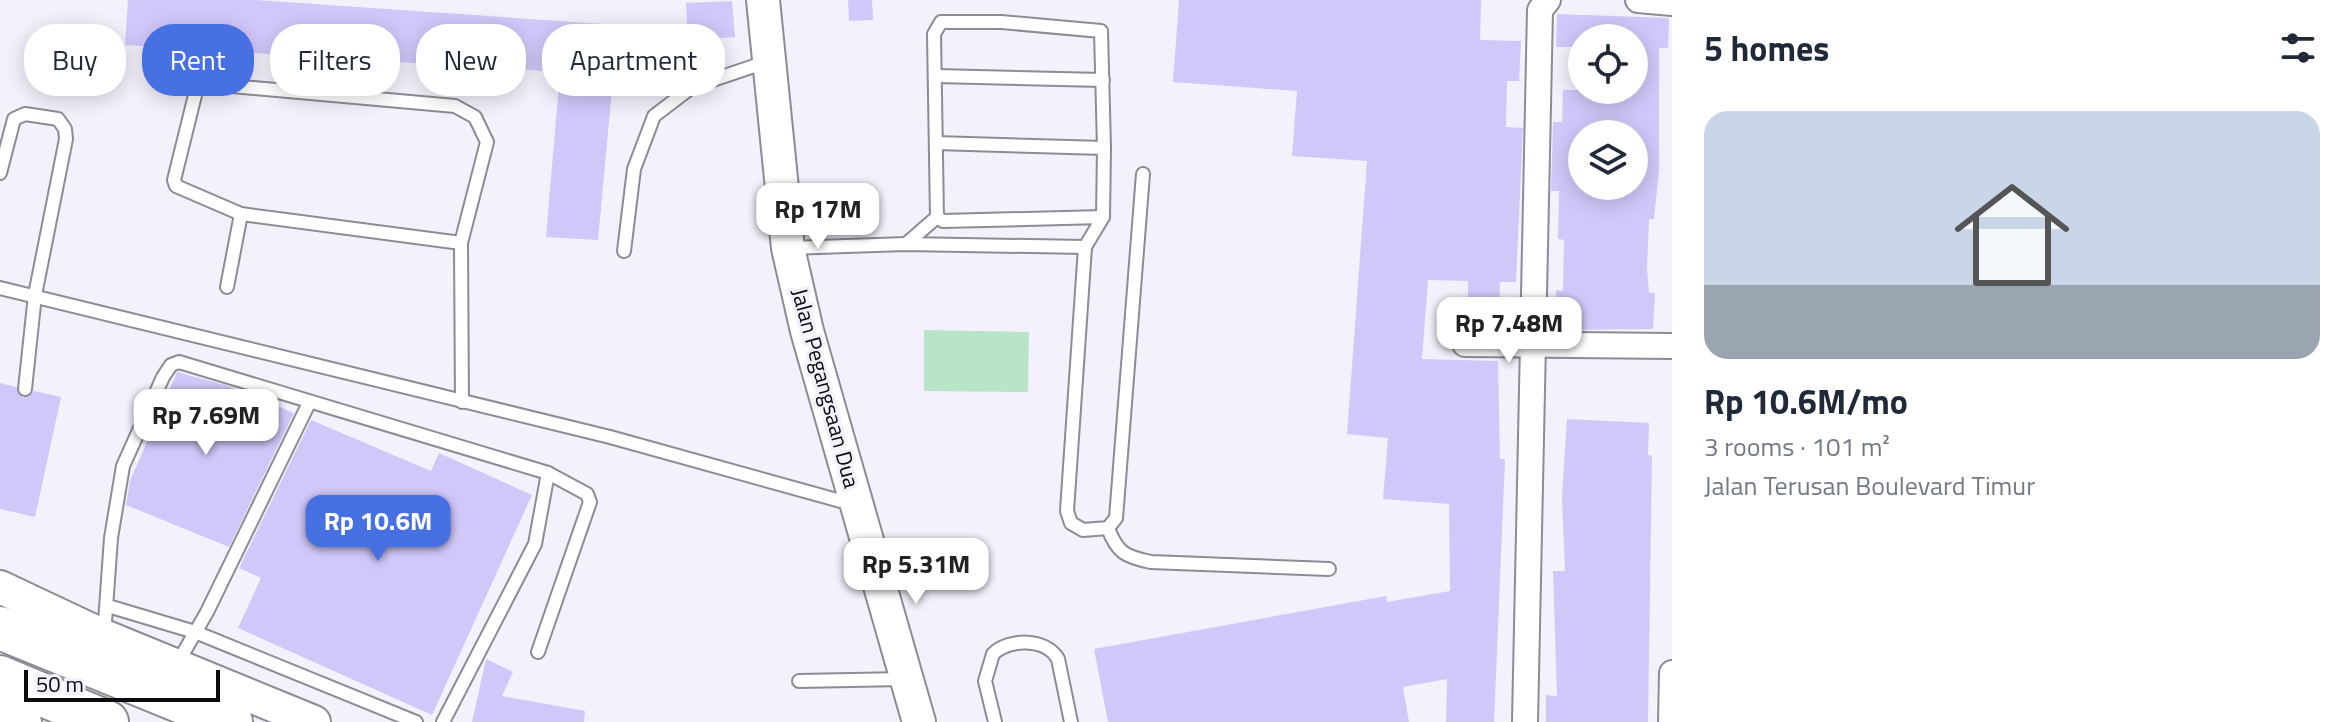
<!DOCTYPE html>
<html lang="en">
<head>
<meta charset="utf-8">
<style>
  :root { --surface:#fff; --page:#f6f6f7; --text:#1f2937; --muted:#747a83; --accent:#4770e3 }
  body { margin:0; font-family:"Titillium Web",sans-serif; background:var(--page); color:var(--text); height:100vh; display:flex; flex-direction:column; font-size:30px; white-space:nowrap }
  * { box-sizing:border-box; margin:0 }
  p { font-size:26px; color:var(--muted) }
  .icon { flex:none; width:44px; height:44px; fill:none; stroke:currentColor; stroke-width:2; stroke-linecap:round; stroke-linejoin:round }
  .map { position:relative; flex:1; overflow:hidden }
  .sheet { display:flex; flex-direction:column; background:var(--surface); width:680px }
  .sheet>* { flex:none }
  .banner { position:absolute; left:24px; top:24px; width:760px; height:72px; display:flex; gap:16px }
  .buttons { position:absolute; left:1568px; top:24px; display:grid; gap:16px }
  .buttons a { display:grid; place-items:center; width:80px; height:80px; border-radius:50%; background:var(--surface); box-shadow:0 4px 20px #0003; font-size:40px }
  .scale { position:absolute; left:24px; bottom:20px; width:196px; box-sizing:border-box; padding-left:8px; border:4px solid #0c0b0e; border-top:0; font-size:22px; line-height:28px; white-space:nowrap; color:#0c0b0e; -webkit-text-stroke:6px #f4f1fc; paint-order:stroke }
  .price { position:absolute; translate:-50% -68px; padding:0 18px; border-radius:16px; background:#fff; color:#222; font-size:26px; line-height:52px; filter:drop-shadow(0 2px 4px #0008) }
  .price::after { content:''; position:absolute; left:50%; top:48px; width:24px; height:18px; margin-left:-12px; background:inherit; clip-path:polygon(0 0,100% 0,50% 100%) }
  .price.on { background:var(--accent); color:#fff }
  ul { padding:0; list-style:none }
  li { display:grid; align-content:center; gap:16px; height:424px; padding:0 32px }
  li span { display:grid; place-items:center; height:248px; border-radius:24px; color:#555 }
  li>.icon { margin-inline-start:auto }
  span .icon { width:144px; height:144px; fill:#fffc; stroke-width:1 }
  li b { font-size:34px }
  h2 { display:flex; justify-content:space-between; align-items:center; height:96px; padding:0 32px; font-size:34px }
  .pill { padding:0 28px; border-radius:32px; background:var(--surface); box-shadow:0 4px 20px #0003; font-size:28px; line-height:72px }
  .pill.on { background:var(--accent); color:#fff }
  main { display:flex; flex:1; min-height:0 }
  .map>svg:first-child { display:block }
</style>
</head>
<body>
<main>
<div class="map">
<svg width="1672" height="722" viewBox="0 0 1672 722">
  <rect width="100%" height="100%" fill="#f4f1fc"/>
  <path fill="#b8e4c8" d="M 924,330 L 1029,332 L 1028,392 L 924,391 Z"/>
  <g fill="#d1c8fa" fill-rule="evenodd">
    <path d="M 128,0 L 257,0 L 618,25 L 598,240 L 546,237 L 560,72 L 125,45 Z"/>
    <path d="M 848,0 L 872,0 L 873,20 L 849,21 Z"/>
    <path d="M 1179,0 L 1481,0 L 1480,40 L 1521,41 L 1519,81 L 1507,81 L 1506,127 L 1523,128 L 1516,282 L 1500,282 L 1499,311 L 1468,310 L 1468,281 L 1428,280 L 1422,359 L 1498,361 L 1500,459 L 1505,459 L 1494,722 L 1446,722 L 1447,679 L 1403,687 L 1409,722 L 1108,722 L 1094,649 L 1386,596 L 1387,602 L 1450,591 L 1449,504 L 1383,499 L 1388,438 L 1347,434 L 1367,161 L 1292,156 L 1297,91 L 1173,82 Z"/>
    <path d="M 732,1 L 735,37 L 688,40 L 686,3 Z"/>
    <path d="M 1557,14 L 1669,18 L 1668,48 L 1659,48 L 1659,170 L 1654,219 L 1649,219 L 1647,268 L 1649,293 L 1655,293 L 1653,329 L 1555,330 L 1556,290 L 1563,291 L 1564,240 L 1558,239 L 1559,191 L 1551,191 L 1553,122 L 1562,122 L 1563,90 L 1634,90 L 1634,38 L 1582,38 L 1582,47 L 1556,47 ZM 1582,134 L 1634,134 L 1634,186 L 1582,186 Z"/>
    <path d="M 177,372 L 225,385 L 294,413 L 229,547 L 126,505 L 130,481 Z"/>
    <path d="M 0,383 L 16,387 L 23,398 L 34,391 L 61,397 L 35,517 L 0,509 Z"/>
    <path d="M 1567,419 L 1649,423 L 1648,455 L 1652,456 L 1648,722 L 1546,722 L 1546,695 L 1557,696 L 1553,571 L 1565,571 L 1562,497 Z"/>
    <path d="M 311,420 L 431,471 L 439,453 L 532,495 L 432,715 L 238,628 L 261,578 L 239,568 Z"/>
    <path d="M 486,659 L 513,672 L 502,696 L 585,711 L 584,722 L 472,722 Z"/>
  </g>
  <g fill="none" stroke-linecap="round" stroke-linejoin="round">
    <defs>
      <g id="lane">
        <path d="M 936,76 L 1103,80"/>
        <path d="M 936,143 L 1104,148 L 1103,217 L 1085,247 L 1067,511 L 1071,523 L 1083,530 L 1108,528 L 1116,518 L 1143,174"/>
        <path d="M 0,173 L 14,119 L 25,114 L 58,119 L 65,129 L 66,139 L 35,295 L 25,389"/>
        <path d="M 937,217 L 934,34 L 941,22 L 1001,22 L 1101,31 L 1104,148"/>
        <path d="M 937,217 L 943,221 L 1103,217"/>
        <path d="M 461,243 L 241,214 L 176,186 L 174,180 L 198,83 L 455,106 L 475,117 L 487,142 L 461,243 L 462,402"/>
        <path d="M 906,244 L 937,217"/>
        <path d="M 788,248 L 906,244 L 1085,247"/>
        <path d="M 624,251 L 634,169 L 654,116 L 692,87 L 769,61"/>
        <path d="M 227,287 L 241,214"/>
        <path d="M 0,288 L 610,437 L 855,505"/>
        <path d="M 1108,528 C 1117,553 1126,557 1151,562 L 1329,569"/>
        <path d="M 108,606 L 195,632 L 416,722"/>
        <path d="M 104,636 L 111,538 L 123,466 L 163,377 L 171,365 L 179,362 L 548,473 L 535,544 L 443,722"/>
        <path d="M 538,652 L 590,502 L 587,494 L 548,473"/>
        <path d="M 177,664 L 207,612 L 309,403"/>
        <path d="M 799,681 L 904,679"/>
        <path d="M 995,722 L 985,681 L 993,654 C 1009,638 1046,638 1058,659 L 1071,722"/>
      </g>
      <g id="street">
        <path d="M 1638,0 L 1672,3"/>
        <path d="M 1465,344 L 1672,346"/>
        <path d="M 1525,722 L 1540,10 L 1548,0"/>
        <path d="M 1671,722 L 1672,673"/>
      </g>
      <g id="secondary">
        <path d="M 763,0 L 788,248 L 807,331 L 919,722"/>
        <path d="M 0,587 L 104,636 L 314,722"/>
        <path d="M 0,711 L 25,722"/>
      </g>
      <g id="highway">
        <path d="M 0,628 L 231,722"/>
        <path d="M 0,677 L 107,722"/>
      </g>
    </defs>
    <use href="#lane" stroke="#8d8b94" stroke-width="16"/>
    <use href="#street" stroke="#8d8b94" stroke-width="28"/>
    <use href="#secondary" stroke="#8d8b94" stroke-width="36"/>
    <use href="#highway" stroke="#8d8b94" stroke-width="46"/>
    <use href="#lane" stroke="#fff" stroke-width="12"/>
    <use href="#street" stroke="#fff" stroke-width="24"/>
    <use href="#secondary" stroke="#fff" stroke-width="32"/>
    <use href="#highway" stroke="#fff" stroke-width="42"/>
  </g>
  <g text-anchor="middle" stroke-width="7" stroke-linejoin="round" paint-order="stroke">
    <g font-size="22" fill="#0c0b0e" stroke="#f4f1fc">
      <text transform="translate(826 388) rotate(75)" y="8">Jalan Pegangsaan Dua</text>
    </g>
  </g>
</svg>
<div class="buttons">
<a><svg class="icon" aria-label="locate" viewBox="0 0 24 24"><circle cx="12" cy="12" r="6"/><path d="M12 2v4M12 18v4M2 12h4M18 12h4"/></svg></a>
<a><svg class="icon" aria-label="layers" viewBox="0 0 24 24"><path d="M12 4l9 5-9 5-9-5zM3 14l9 5 9-5"/></svg></a>
</div>
<div class="scale">50 m</div>
<b class="price" style="left:818px;top:251px">Rp 17M</b>
<b class="price" style="left:1509px;top:365px">Rp 7.48M</b>
<b class="price" style="left:206px;top:457px">Rp 7.69M</b>
<b class="price on" style="left:378px;top:563px">Rp 10.6M</b>
<b class="price" style="left:916px;top:606px">Rp 5.31M</b>
<div class="banner">
<a class="pill">Buy</a>
<a class="pill on">Rent</a>
<a class="pill">Filters</a>
<a class="pill">New</a>
<a class="pill">Apartment</a>
</div>
</div>
<section class="sheet">
<h2>5 homes<svg class="icon" aria-label="filters" viewBox="0 0 24 24"><path d="M4 7h16M4 17h16"/><circle cx="9" cy="7" r="2"/><circle cx="15" cy="17" r="2"/></svg></h2>
<ul>
<li><span style="background:linear-gradient(#c9d6e8 70%,#9aa5b1 0)"><svg class="icon" aria-label="home" viewBox="0 0 24 24"><path d="M3 11l9-7 9 7M6 9v11h12V9"/></svg></span><div><b>Rp 10.6M/mo</b><p>3 rooms · 101 m²</p><p>Jalan Terusan Boulevard Timur</p></div></li>
</ul>
</section>
</main>
</body>
</html>
